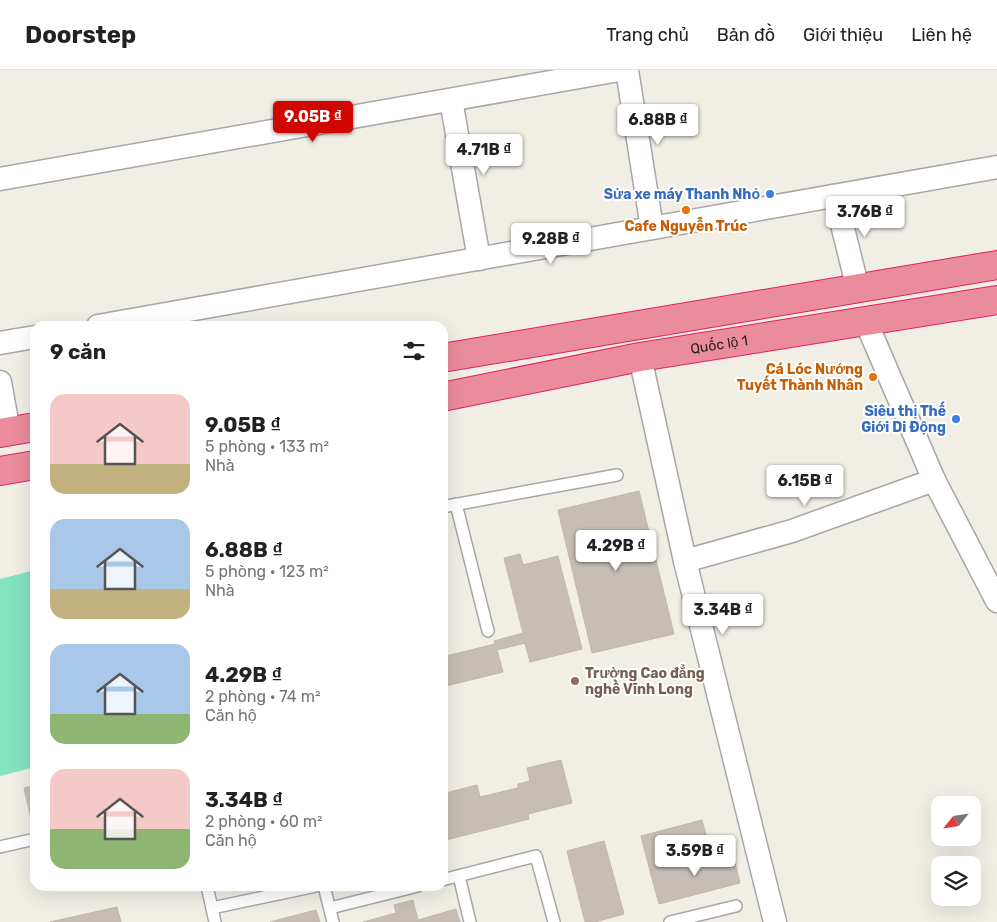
<!DOCTYPE html>
<html lang="vi">
<head>
<meta charset="utf-8">
<style>
  :root { --surface:#fff; --page:#f6f6f6; --text:#222; --muted:#767676; --line:#e0e0e0; --accent:#d00600 }
  body { margin:0; font-family:Rubik,sans-serif; background:var(--page); color:var(--text); height:100vh; display:flex; flex-direction:column; font-size:19px; white-space:nowrap }
  * { box-sizing:border-box; margin:0 }
  p { font-size:16px; color:var(--muted) }
  .icon { flex:none; width:28px; height:28px; fill:none; stroke:currentColor; stroke-width:2; stroke-linecap:round; stroke-linejoin:round }
  .map { position:relative; flex:1; overflow:hidden }
  .drawer { position:absolute; left:30px; top:251px; width:418px; height:570px; display:flex; flex-direction:column; background:var(--surface); border-radius:15px; box-shadow:0 5px 20px #0002 }
  .drawer>* { flex:none }
  .needle { width:32px; rotate:240deg }
  .controls { position:absolute; left:931px; top:726px; display:grid; gap:10px }
  .controls a { display:grid; place-items:center; width:50px; height:50px; border-radius:10px; background:var(--surface); box-shadow:0 5px 20px #0002; font-size:25px }
  .price { position:absolute; translate:-50% -42px; padding:0 11px; border-radius:5px; background:#fff; color:#222; font-size:16px; line-height:32px; filter:drop-shadow(0 1px 2px #0008) }
  .price::after { content:''; position:absolute; left:50%; top:30px; width:15px; height:11px; margin-left:-8px; background:inherit; clip-path:polygon(0 0,100% 0,50% 100%) }
  .price.on { background:var(--accent); color:#fff }
  ul { padding:0; list-style:none }
  li { display:flex; align-items:center; gap:15px; height:125px; padding:0 20px }
  li span { display:grid; place-items:center; flex:none; width:140px; height:100px; border-radius:15px; color:#555 }
  li>.icon { margin-inline-start:auto }
  span .icon { width:60px; height:60px; fill:#fffc; stroke-width:1 }
  li b { font-size:21px }
  h2 { display:flex; justify-content:space-between; align-items:center; height:60px; padding:0 20px; font-size:21px }
  header { display:flex; align-items:center; gap:30px; box-sizing:border-box; height:70px; padding:0 25px; background:var(--surface); border-bottom:1px solid var(--line) }
  header strong { font-size:24px }
  nav { display:flex; gap:28px; margin-inline-start:auto; font-size:18px }
  .map>svg:first-child { display:block }
</style>
</head>
<body>
<header>
<strong>Doorstep</strong>
<nav><a>Trang chủ</a><a>Bản đồ</a><a>Giới thiệu</a><a>Liên hệ</a></nav>
</header>
<div class="map">
<svg width="997" height="852" viewBox="0 0 997 852">
  <rect width="100%" height="100%" fill="#f1eee6"/>
  <path fill="#83e2c0" d="M 35,500 L 35,697 L 0,706 L 0,509 Z"/>
  <g fill="#c6beb5" stroke="#c3b5a8">
    <path d="M 639,421 L 674,564 L 592,583 L 558,440 Z"/>
    <path d="M 520,484 L 523,495 L 558,486 L 582,579 L 530,592 L 525,573 L 497,580 L 503,602 L 442,617 L 442,587 L 495,574 L 494,571 L 523,563 L 504,488 Z"/>
    <path d="M 561,690 L 572,733 L 528,744 L 529,749 L 442,771 L 442,724 L 477,715 L 480,727 L 518,718 L 518,714 L 530,711 L 527,698 Z"/>
    <path d="M 35,715 L 35,752 L 32,753 L 24,718 Z"/>
    <path d="M 702,750 L 712,786 L 650,801 L 641,766 Z"/>
    <path d="M 604,771 L 624,844 L 595,852 L 585,852 L 567,781 Z"/>
    <path d="M 732,780 L 740,813 L 659,834 L 650,801 Z"/>
    <path d="M 413,830 L 418,850 L 456,839 L 460,852 L 363,852 L 396,843 L 394,835 Z"/>
    <path d="M 117,837 L 121,852 L 50,852 Z"/>
    <path d="M 316,840 L 320,852 L 270,852 Z"/>
  </g>
  <g fill="none" stroke-linecap="round" stroke-linejoin="round">
    <defs>
      <g id="lane">
        <path d="M 456,434 L 488,561"/>
        <path d="M 442,437 L 617,405"/>
        <path d="M 0,777 L 35,769"/>
        <path d="M 459,806 L 470,852"/>
        <path d="M 442,810 L 536,786 L 554,852"/>
        <path d="M 207,816 L 215,852"/>
        <path d="M 324,816 L 333,852"/>
        <path d="M 212,838 L 316,816"/>
        <path d="M 330,838 L 418,816"/>
        <path d="M 670,852 L 736,836"/>
      </g>
      <g id="street">
        <path d="M 627,0 L 652,158"/>
        <path d="M 451,30 L 479,189"/>
        <path d="M 0,109 L 619,0"/>
        <path d="M 835,126 L 858,219"/>
        <path d="M 866,252 L 934,410 L 997,531"/>
        <path d="M 98,256 L 997,97"/>
        <path d="M 0,273 L 35,267"/>
        <path d="M 640,287 L 685,491 L 775,852"/>
        <path d="M 0,312 L 9,362"/>
        <path d="M 685,491 L 792,461 L 934,410"/>
      </g>
      <g id="highway">
        <path d="M 442,288 L 997,195"/>
        <path id="s1" d="M 442,327 L 640,287 L 997,230"/>
        <path d="M 0,363 L 35,357"/>
        <path d="M 0,401 L 35,395"/>
      </g>
    </defs>
    <use href="#lane" stroke="#a7a7a7" stroke-width="14"/>
    <use href="#street" stroke="#a7a7a7" stroke-width="25"/>
    <use href="#highway" stroke="#e1225e" stroke-width="30"/>
    <use href="#lane" stroke="#fff" stroke-width="11"/>
    <use href="#street" stroke="#fff" stroke-width="22"/>
    <use href="#highway" stroke="#ea8c9b" stroke-width="28"/>
  </g>
  <g fill="#3f7fe0" stroke="#fff" stroke-width="2">
    <circle cx="770" cy="124" r="5"/>
    <circle cx="956" cy="349" r="5"/>
  </g>
  <g fill="#e8710a" stroke="#fff" stroke-width="2">
    <circle cx="686" cy="140" r="5"/>
    <circle cx="873" cy="307" r="5"/>
  </g>
  <circle fill="#8d6e63" stroke="#fff" stroke-width="2" cx="575" cy="611" r="5"/>
  <g text-anchor="middle" stroke-width="4" stroke-linejoin="round" paint-order="stroke">
    <g font-size="14" font-weight="bold" fill="#366cbe" stroke="#fff" text-anchor="end">
      <text x="760" y="129">Sửa xe máy Thanh Nhỏ</text>
      <text x="946" y="346">Siêu thị Thế<tspan x="946" dy="16">Giới Di Động</tspan></text>
    </g>
    <g font-size="14" font-weight="bold" fill="#c56008" stroke="#fff">
      <text x="686" y="161">Cafe Nguyễn Trúc</text>
      <text x="863" y="304" text-anchor="end">Cá Lóc Nướng<tspan x="863" dy="16">Tuyết Thành Nhân</tspan></text>
    </g>
    <g font-size="14" fill="#202020" stroke="#fff">
      <text dy="5" stroke="none"><textPath href="#s1" startOffset="282">Quốc lộ 1</textPath></text>
    </g>
    <g font-size="14" font-weight="bold" fill="#785e54" stroke="#fff" text-anchor="start">
      <text x="585" y="608">Trường Cao đẳng<tspan x="585" dy="16">nghề Vĩnh Long</tspan></text>
    </g>
  </g>
</svg>
<div class="controls">
<a><svg class="needle" viewBox="-14 -14 28 28"><path d="M0-13l5 13h-10z" fill="#e53935"/><path d="M0 13l5-13h-10z" fill="#767676"/></svg></a>
<a><svg class="icon" aria-label="layers" viewBox="0 0 24 24"><path d="M12 4l9 5-9 5-9-5zM3 14l9 5 9-5"/></svg></a>
</div>
<b class="price on" style="left:313px;top:73px">9.05B ₫</b>
<b class="price" style="left:658px;top:76px">6.88B ₫</b>
<b class="price" style="left:484px;top:106px">4.71B ₫</b>
<b class="price" style="left:865px;top:168px">3.76B ₫</b>
<b class="price" style="left:551px;top:195px">9.28B ₫</b>
<b class="price" style="left:805px;top:437px">6.15B ₫</b>
<b class="price" style="left:616px;top:502px">4.29B ₫</b>
<b class="price" style="left:723px;top:566px">3.34B ₫</b>
<b class="price" style="left:695px;top:807px">3.59B ₫</b>
<section class="drawer">
<h2>9 căn<svg class="icon" aria-label="filters" viewBox="0 0 24 24"><path d="M4 7h16M4 17h16"/><circle cx="9" cy="7" r="2"/><circle cx="15" cy="17" r="2"/></svg></h2>
<ul>
<li><span style="background:linear-gradient(#f6c9c9 70%,#c2b280 0)"><svg class="icon" aria-label="home" viewBox="0 0 24 24"><path d="M3 11l9-7 9 7M6 9v11h12V9"/></svg></span><div><b>9.05B ₫</b><p>5 phòng · 133 m²</p><p>Nhà</p></div></li>
<li><span style="background:linear-gradient(#a9c7e8 70%,#c2b280 0)"><svg class="icon" aria-label="home" viewBox="0 0 24 24"><path d="M3 11l9-7 9 7M6 9v11h12V9"/></svg></span><div><b>6.88B ₫</b><p>5 phòng · 123 m²</p><p>Nhà</p></div></li>
<li><span style="background:linear-gradient(#a9c7e8 70%,#8fb573 0)"><svg class="icon" aria-label="home" viewBox="0 0 24 24"><path d="M3 11l9-7 9 7M6 9v11h12V9"/></svg></span><div><b>4.29B ₫</b><p>2 phòng · 74 m²</p><p>Căn hộ</p></div></li>
<li><span style="background:linear-gradient(#f6c9c9 60%,#8fb573 0)"><svg class="icon" aria-label="home" viewBox="0 0 24 24"><path d="M3 11l9-7 9 7M6 9v11h12V9"/></svg></span><div><b>3.34B ₫</b><p>2 phòng · 60 m²</p><p>Căn hộ</p></div></li>
</ul>
</section>
</div>
</body>
</html>
